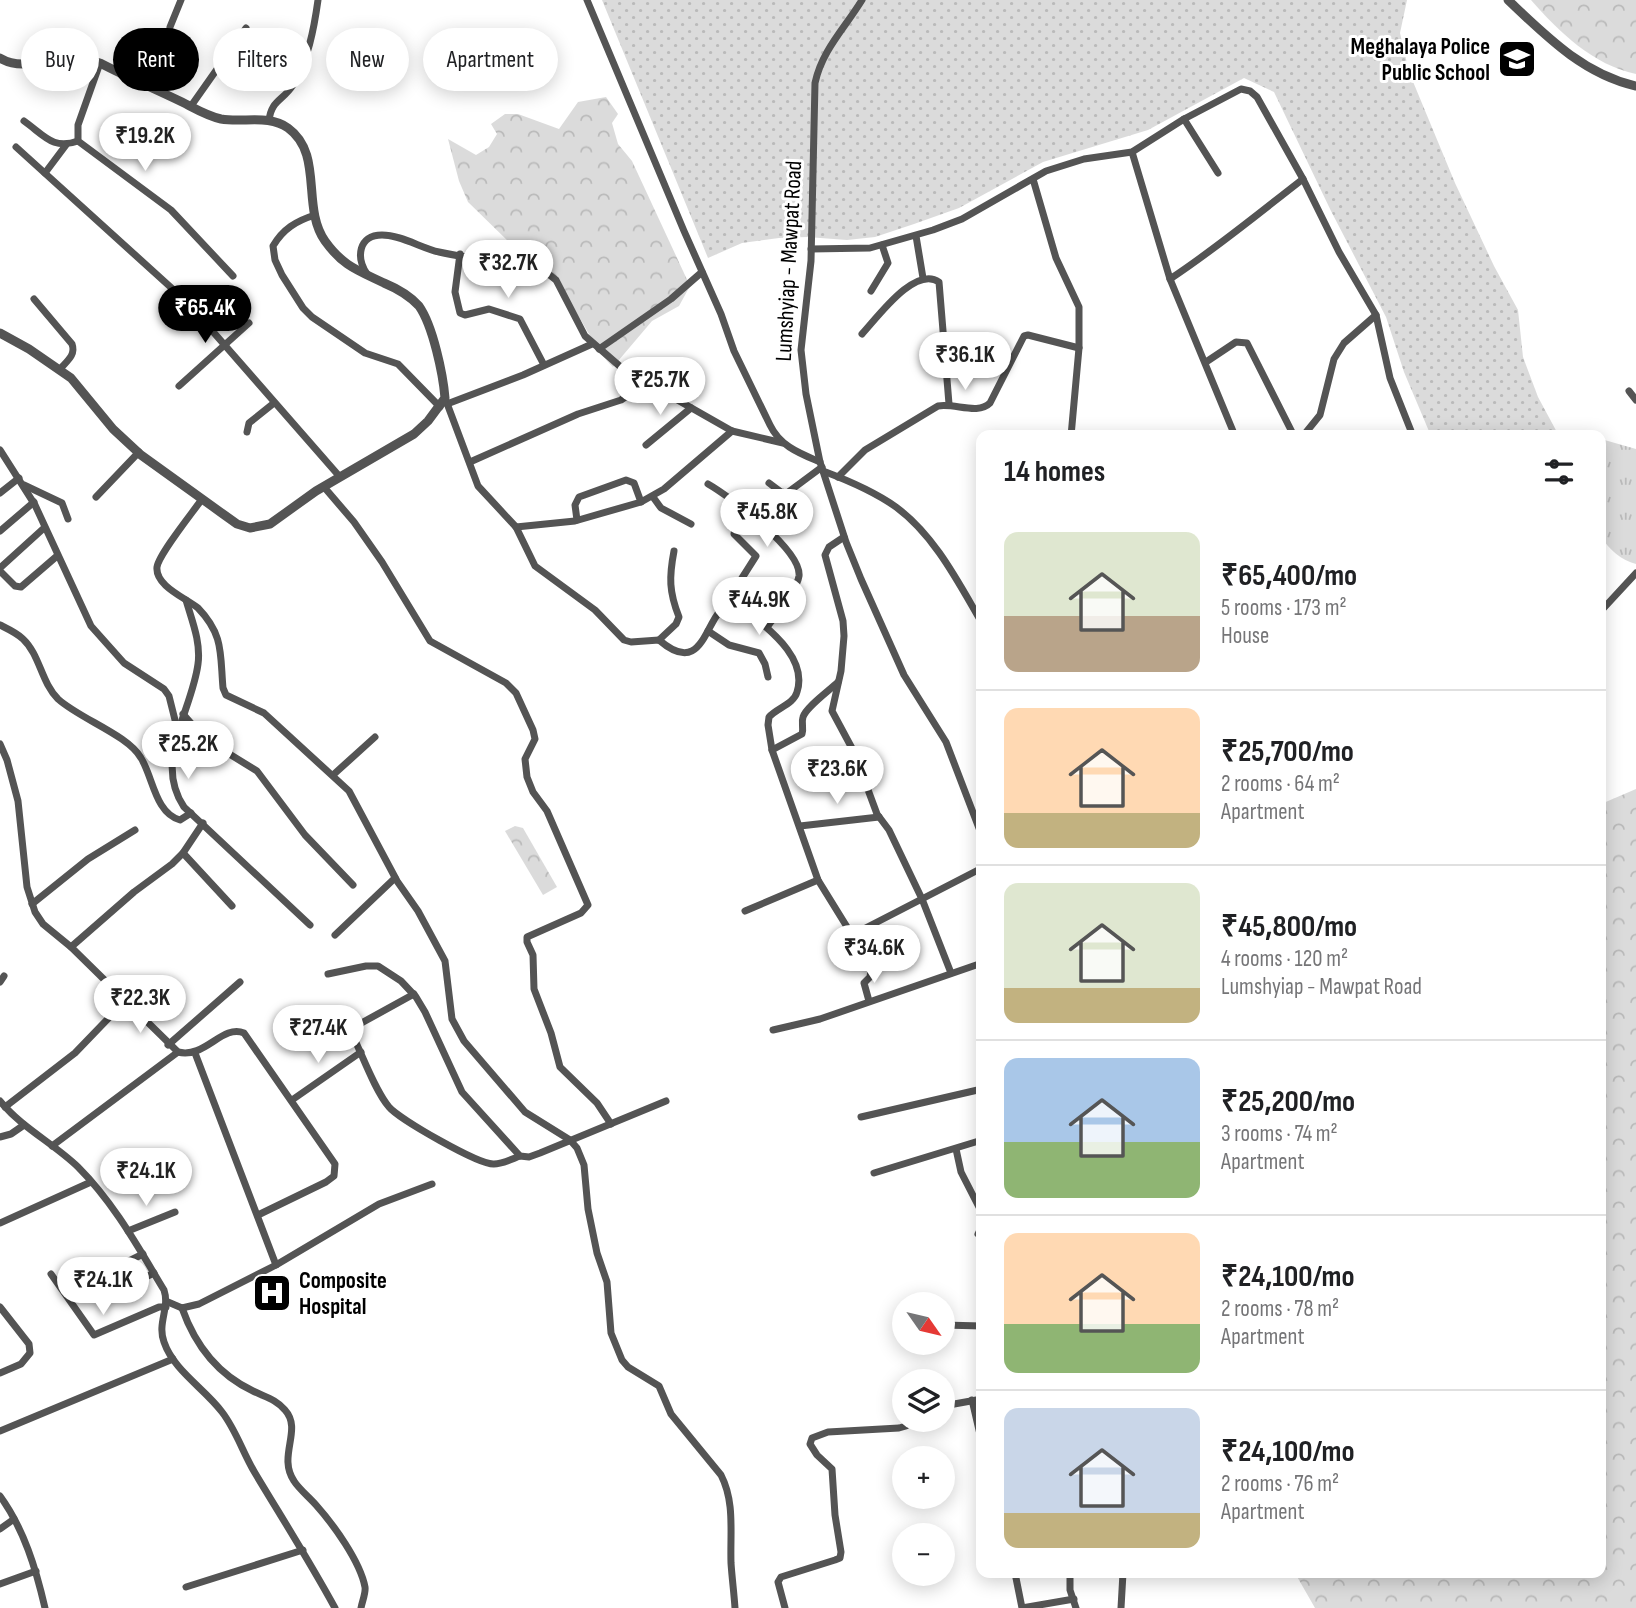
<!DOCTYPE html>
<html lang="en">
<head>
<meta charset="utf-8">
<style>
  :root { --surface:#fff; --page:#f6f6f6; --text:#202124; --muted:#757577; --line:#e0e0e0; --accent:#000 }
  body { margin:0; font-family:"Sofia Sans Condensed",sans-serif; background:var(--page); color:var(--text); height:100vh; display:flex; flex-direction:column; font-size:26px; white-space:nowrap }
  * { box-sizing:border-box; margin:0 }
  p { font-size:23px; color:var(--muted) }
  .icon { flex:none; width:38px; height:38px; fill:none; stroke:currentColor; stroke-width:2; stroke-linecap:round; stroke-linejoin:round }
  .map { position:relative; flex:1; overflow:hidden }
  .drawer { position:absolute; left:976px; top:430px; width:630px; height:1148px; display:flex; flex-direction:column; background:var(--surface); border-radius:14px; box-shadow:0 4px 18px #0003 }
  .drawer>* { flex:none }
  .hud { position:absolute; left:21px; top:28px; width:665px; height:63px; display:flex; gap:14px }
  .needle { width:46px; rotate:124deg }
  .controls { position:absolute; left:892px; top:1292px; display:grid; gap:14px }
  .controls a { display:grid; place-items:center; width:63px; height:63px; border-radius:50%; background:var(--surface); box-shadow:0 4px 18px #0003; font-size:35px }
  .price { position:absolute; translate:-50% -60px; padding:0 16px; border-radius:24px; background:#fff; color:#222; font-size:23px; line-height:46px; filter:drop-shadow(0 2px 4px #0008) }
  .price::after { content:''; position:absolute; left:50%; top:42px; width:21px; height:16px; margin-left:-10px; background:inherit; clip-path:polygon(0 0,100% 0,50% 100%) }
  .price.selected { background:var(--accent); color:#fff }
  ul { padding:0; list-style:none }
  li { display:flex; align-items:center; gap:21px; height:175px; padding:0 28px }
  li+li { border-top:2px solid var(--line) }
  li span { display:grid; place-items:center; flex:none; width:196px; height:140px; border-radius:14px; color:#555 }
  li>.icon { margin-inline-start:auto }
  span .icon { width:84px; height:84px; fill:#fffc; stroke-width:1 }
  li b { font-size:30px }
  h2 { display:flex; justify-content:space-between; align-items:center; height:84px; padding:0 28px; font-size:30px }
  .tag { padding:0 24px; border-radius:32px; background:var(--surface); box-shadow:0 4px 18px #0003; font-size:24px; line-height:63px }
  .tag.selected { background:var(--accent); color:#fff }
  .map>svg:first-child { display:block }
</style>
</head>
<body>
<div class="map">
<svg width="1636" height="1608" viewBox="0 0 1636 1608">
  <defs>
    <pattern id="grass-dots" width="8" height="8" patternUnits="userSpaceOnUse" patternTransform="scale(1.75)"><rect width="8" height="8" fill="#dbdbdb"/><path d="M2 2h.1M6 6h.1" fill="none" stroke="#bababa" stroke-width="1.8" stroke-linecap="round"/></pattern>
    <pattern id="forest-crowns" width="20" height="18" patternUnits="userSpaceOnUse" patternTransform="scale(1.75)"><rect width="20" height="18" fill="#dbdbdb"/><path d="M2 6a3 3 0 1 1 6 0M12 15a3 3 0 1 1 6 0" fill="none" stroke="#bababa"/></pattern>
    <pattern id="park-tufts" width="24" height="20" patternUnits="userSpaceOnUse" patternTransform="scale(1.75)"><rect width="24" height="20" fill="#dbdbdb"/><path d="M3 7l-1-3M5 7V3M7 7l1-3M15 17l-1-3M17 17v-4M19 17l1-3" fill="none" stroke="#bababa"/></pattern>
  </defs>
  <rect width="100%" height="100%" fill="#fff"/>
  <path fill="url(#grass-dots)" d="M 602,0 L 1407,0 L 1400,33 L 1409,72 L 1455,183 L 1494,266 L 1518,310 L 1523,357 L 1538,397 L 1559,436 L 1431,436 L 1404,372 L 1386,317 L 1331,211 L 1274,92 L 1244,78 L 1148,130 L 1043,162 L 959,208 L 914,224 L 875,237 L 847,240 L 807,237 L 779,238 L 742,243 L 708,258 Z"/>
  <g fill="url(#forest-crowns)">
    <path d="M 1531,0 L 1636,0 L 1636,74 C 1593,65 1559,32 1531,0 Z"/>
    <path d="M 606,97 L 618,114 L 612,123 L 618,144 L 632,161 L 690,286 L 679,306 L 652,321 L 613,367 C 582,337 568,268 515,265 C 505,265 493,268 483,269 L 473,259 L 512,245 L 468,202 L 459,181 L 448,139 L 476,155 L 489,147 L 497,134 L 491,124 L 505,114 L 518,114 L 559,129 L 578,102 Z"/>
    <path d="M 1636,789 L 1636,1608 L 1315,1608 L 1295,1573 L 1601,1573 L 1601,804 Z"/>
    <path d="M 515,826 L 523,828 L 557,887 L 543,895 L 505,831 Z"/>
  </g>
  <path fill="url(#park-tufts)" d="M 1601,439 L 1636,449 L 1636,564 C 1621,560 1610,550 1601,537 Z"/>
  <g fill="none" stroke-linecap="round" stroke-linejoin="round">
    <g stroke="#545454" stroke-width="7">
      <path d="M 587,0 L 684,231 L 721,314 L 734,351 L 770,425 C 780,446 799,453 820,462"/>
      <path d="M 862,0 C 845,28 822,50 815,83 L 811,261 L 801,350 L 806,394 L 820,462 L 846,542 L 861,579 L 904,675 L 946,742 L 982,836"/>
      <path d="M 170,27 L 181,0"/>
      <path d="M 100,63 L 78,125 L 78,141 L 171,210 L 233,276"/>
      <path d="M 191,106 L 246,28"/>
      <path d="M 1184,119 L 1218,173"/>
      <path d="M 24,121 C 45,136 53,150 78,141"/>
      <path d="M 269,121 C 271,100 283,101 293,85 C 308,60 314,29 318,0"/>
      <path d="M 16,147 L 187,302 L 340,477"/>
      <path d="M 1132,152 L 1170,279 L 1235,436"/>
      <path d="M 45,173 L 66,145"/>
      <path d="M 1033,179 L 1056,258 L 1079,307 L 1079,348 L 1071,436"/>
      <path d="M 315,215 C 296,221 283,229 273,246 L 275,260 L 282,275 L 303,308 L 312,317 L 365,353 L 398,364 L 440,407"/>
      <path d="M 916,236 L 923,278"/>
      <path d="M 811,249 L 870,248 L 933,230 L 962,219 L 1046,171 L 1084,159 L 1132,152 L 1184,119 L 1241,89 L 1250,91 L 1257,97 L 1303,179 L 1339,252 L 1376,315 L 1390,378 L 1413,436"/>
      <path d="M 460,254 L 455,292 L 460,313 L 465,315 L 489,309 L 520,319 L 544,365"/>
      <path d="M 367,274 C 356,258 358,235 382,235 C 401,235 421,248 439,252 C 469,259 501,261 531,265 L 542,269 L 556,280 L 585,336 L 623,369 L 732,431 L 783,443"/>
      <path d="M 1170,279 C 1217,248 1259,213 1303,179"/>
      <path d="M 871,291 L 888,263 L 882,245"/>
      <path d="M 34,299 L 72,344 C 76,355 67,361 60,369"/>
      <path d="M 862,334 C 877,318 915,265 939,282 L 949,404"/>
      <path d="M 599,349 L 671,299 L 702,272"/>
      <path d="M 1206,362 L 1236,342 L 1247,343 L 1294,436"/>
      <path d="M 179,386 L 249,323"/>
      <path d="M 1629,391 L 1636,400"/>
      <path d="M 445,398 L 478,486 L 516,527 L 535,566 L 595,610 L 624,640 L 631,642 L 659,640 C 710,684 704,600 735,605 C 743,607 748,612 754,617 C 775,634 807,661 797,692 C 794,704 777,708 769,717 L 768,725 L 772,750 L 818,880 L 852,935 L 871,970 L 870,977 L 864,983 L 869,1001"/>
      <path d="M 447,404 L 523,375 L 592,344"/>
      <path d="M 247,432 L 249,423 L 274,403"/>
      <path d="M 1303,436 L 1320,415 L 1334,359 L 1344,343 L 1376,315"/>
      <path d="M 646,445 L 691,408"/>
      <path d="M 0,450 L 35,505 L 91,626 L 124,663 L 164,689 L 169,696 L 177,728"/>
      <path d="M 470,462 L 578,414 L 621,400 L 647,382"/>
      <path d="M 823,471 C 847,480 875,492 896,507 C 935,536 958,582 982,623"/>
      <path d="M 838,477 L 865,450 L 938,406 C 955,403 978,415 990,403 L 1024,336 L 1028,335 L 1079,348"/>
      <path d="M 769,483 L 781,492 L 787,493 L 822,467"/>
      <path d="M 708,484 C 729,496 802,550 799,576 C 797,590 776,615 767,627"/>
      <path d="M 24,485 L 62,503 L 68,519"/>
      <path d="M 324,487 L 354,522 L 382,562 L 430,641 L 506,683 L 516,693 L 533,730 L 535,739 L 525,759 L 527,777 L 533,792 L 547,811 L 588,905 L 581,913 L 527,937 L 527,942 L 533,955 L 534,989 L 551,1033 L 560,1067 L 597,1103 L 611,1124"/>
      <path d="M 0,493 L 19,478"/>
      <path d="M 96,497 L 139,452"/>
      <path d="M 653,497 L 661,508 L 691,524"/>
      <path d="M 202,499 C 193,512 159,554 157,567 C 155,586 186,598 198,608 C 224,635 220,654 223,688 L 226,695 L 264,713 L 349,791 L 397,881 L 418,911 L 445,961 L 452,1019 L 464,1041 L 525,1112 L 570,1140 L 577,1148 L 584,1165 L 588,1209 L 597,1253 L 607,1282 L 611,1333 L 622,1360 L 628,1367 L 659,1386 L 671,1414 L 721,1475 C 735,1502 730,1533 731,1563 C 732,1578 734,1593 735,1608"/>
      <path d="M 577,520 L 575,505 L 579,497 L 626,480 L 634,483 L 641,502"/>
      <path d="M 516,527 L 575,521 L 641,502 L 664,489 L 732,431"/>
      <path d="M 0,531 L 34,502"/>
      <path d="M 844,537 L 829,547 L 825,555 L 843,621 L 844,636 L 841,671 L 832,711 L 854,752 L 877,814 L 889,830 L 922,899 L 951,973"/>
      <path d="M 0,568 L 44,528"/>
      <path d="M 0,571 L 15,586 L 21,587 L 57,556"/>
      <path d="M 186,600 C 192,621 201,642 198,664 C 192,711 153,761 184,807 L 310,925"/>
      <path d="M 723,608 L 756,556 L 734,534 L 735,529 L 746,512"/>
      <path d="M 1601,611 L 1636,573"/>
      <path d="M 0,625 C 8,629 17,633 23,639 C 40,655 41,682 58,699 C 80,719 128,735 141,758 C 153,777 155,813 180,820 L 191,813"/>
      <path d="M 708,631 L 729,645 L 759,653 L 765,664 L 768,677"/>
      <path d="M 659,640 L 676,624 L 679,617 C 669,592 669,577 674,551"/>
      <path d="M 183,714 L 205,739 L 257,771 L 305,835 L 353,885"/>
      <path d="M 0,744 L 7,760 L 18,801 L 27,887 L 35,912 L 43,924 L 71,947 L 178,1052 C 205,1059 222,1024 244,1033 L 335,1164 L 334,1176 L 326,1182 L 258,1215"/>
      <path d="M 772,750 L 802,734 C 804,728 801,723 803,717 C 806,707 830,690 838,682"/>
      <path d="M 333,775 L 375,737"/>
      <path d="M 800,826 L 879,817"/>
      <path d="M 183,853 L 232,906"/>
      <path d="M 32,904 L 88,859 L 135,830"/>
      <path d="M 745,911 L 818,880"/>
      <path d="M 335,935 L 395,878"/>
      <path d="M 852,935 L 982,868"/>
      <path d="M 71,947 L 134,892 L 172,864 L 183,853 L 203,823"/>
      <path d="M 328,974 L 366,966 L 378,966 L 401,981 L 416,997 L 425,1012 L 462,1092 L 520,1156 L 529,1157 L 540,1153 L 666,1101"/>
      <path d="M 0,982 L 4,976"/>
      <path d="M 414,994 L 356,1026 L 352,1034 C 362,1054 375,1091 389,1107 C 399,1119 479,1165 494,1164 C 502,1164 512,1159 520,1156"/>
      <path d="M 773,1030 L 820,1019 L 982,963"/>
      <path d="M 168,1045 L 240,982"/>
      <path d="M 195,1053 L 276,1265"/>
      <path d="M 292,1100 L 361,1052"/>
      <path d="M 0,1101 C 22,1128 53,1143 78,1167 C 114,1203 138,1247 164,1290 C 170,1308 157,1323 164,1342 C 174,1371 204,1388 222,1412 C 236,1430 243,1453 255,1473 C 282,1518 310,1562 335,1608"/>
      <path d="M 5,1107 L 75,1053 L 126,1000"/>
      <path d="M 861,1117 L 982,1089"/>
      <path d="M 0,1137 L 11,1134 L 24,1125"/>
      <path d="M 52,1146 L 178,1052"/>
      <path d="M 956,1149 L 961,1172 L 982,1213"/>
      <path d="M 874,1173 L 982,1140"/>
      <path d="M 0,1223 L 91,1182"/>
      <path d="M 128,1231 L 175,1212"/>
      <path d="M 978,1234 L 982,1226"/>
      <path d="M 105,1273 L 143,1254"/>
      <path d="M 51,1274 L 94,1335 L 159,1307 L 166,1307"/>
      <path d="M 118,1290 L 154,1273"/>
      <path d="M 168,1302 L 182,1308 L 199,1304 L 276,1265 L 379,1204 L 432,1184"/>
      <path d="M 0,1307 L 29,1344 L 30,1353 L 21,1364 L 0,1373"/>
      <path d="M 182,1308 C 195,1345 217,1374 253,1391 C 265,1397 276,1399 285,1410 C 303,1430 277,1456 294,1481 C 299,1489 309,1497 316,1505 C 333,1524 360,1561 365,1587 C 366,1593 362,1602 361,1608"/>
      <path d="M 943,1325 L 982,1326"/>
      <path d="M 972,1400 L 982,1443"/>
      <path d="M 943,1406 L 982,1399"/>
      <path d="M 0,1431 L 173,1359"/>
      <path d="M 0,1496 C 24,1529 36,1569 45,1608"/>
      <path d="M 0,1529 L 14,1519"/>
      <path d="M 1015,1573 L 1022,1608 L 1074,1599"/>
      <path d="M 1070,1573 L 1070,1590 L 1076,1608"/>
      <path d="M 0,1584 L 36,1571"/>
      <path d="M 186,1587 L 303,1550"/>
      <path d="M 785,1608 L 778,1582 L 781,1577 L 835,1560 L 840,1558 L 841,1552 L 835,1515 L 832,1469 L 817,1455 L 810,1444 L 812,1438 L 828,1432 L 899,1428 L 906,1426 L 915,1419"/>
      <path d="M 1121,1608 L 1123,1573"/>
    </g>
    <g stroke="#545454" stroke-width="9">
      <path d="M 1508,0 C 1546,36 1583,74 1636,86"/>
      <path d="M 0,58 C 22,71 44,59 67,58 C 78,57 89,60 100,63 C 127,77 155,89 182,102 C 194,108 207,116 221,119 C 243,123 269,114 288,128 C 324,154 301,207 325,241 C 343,266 357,270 384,283 C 396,288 410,296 419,306 C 433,326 443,374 445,398 L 428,421 L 414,434 L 316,491 L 270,524 L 250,528 L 237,524 L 223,514 L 141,455 L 113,429 L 71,378 L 29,349 L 0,333"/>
    </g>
  </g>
  <defs>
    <symbol id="school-square" viewBox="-11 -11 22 22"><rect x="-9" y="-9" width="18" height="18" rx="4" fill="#000" stroke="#fff"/><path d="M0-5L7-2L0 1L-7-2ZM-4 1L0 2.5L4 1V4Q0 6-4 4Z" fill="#fff"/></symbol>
    <symbol id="hospital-square" viewBox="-11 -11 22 22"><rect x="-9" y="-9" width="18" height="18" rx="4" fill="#000" stroke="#fff"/><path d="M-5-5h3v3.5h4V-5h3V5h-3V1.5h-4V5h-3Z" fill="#fff"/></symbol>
  </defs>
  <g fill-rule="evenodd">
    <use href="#school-square" x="1495" y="37" width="44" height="44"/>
    <use href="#hospital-square" x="250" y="1271" width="44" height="44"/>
  </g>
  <g text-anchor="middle" stroke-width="6" stroke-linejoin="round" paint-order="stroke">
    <g font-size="23" font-weight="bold" fill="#000" stroke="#fff" text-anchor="end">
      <text x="1490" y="54">Meghalaya Police<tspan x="1490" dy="26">Public School</tspan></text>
      <text x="299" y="1288" text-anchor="start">Composite<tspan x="299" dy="26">Hospital</tspan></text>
    </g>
    <g font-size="23" fill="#000" stroke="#fff">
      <text transform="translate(788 261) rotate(-87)" y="8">Lumshyiap - Mawpat Road</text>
    </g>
  </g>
</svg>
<div class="controls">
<a><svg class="needle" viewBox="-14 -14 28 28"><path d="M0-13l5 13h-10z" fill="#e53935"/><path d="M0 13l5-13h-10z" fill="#757577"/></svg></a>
<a><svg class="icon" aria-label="layers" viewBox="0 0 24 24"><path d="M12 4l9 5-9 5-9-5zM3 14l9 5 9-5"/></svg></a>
<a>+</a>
<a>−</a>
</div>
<b class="price" style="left:145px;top:173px">₹19.2K</b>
<b class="price" style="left:508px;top:300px">₹32.7K</b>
<b class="price selected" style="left:205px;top:345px">₹65.4K</b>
<b class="price" style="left:965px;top:392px">₹36.1K</b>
<b class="price" style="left:660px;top:417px">₹25.7K</b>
<b class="price" style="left:767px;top:549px">₹45.8K</b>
<b class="price" style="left:759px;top:637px">₹44.9K</b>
<b class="price" style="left:188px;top:781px">₹25.2K</b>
<b class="price" style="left:837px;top:806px">₹23.6K</b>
<b class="price" style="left:874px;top:985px">₹34.6K</b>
<b class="price" style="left:140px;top:1035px">₹22.3K</b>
<b class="price" style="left:318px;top:1065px">₹27.4K</b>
<b class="price" style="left:146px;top:1208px">₹24.1K</b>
<b class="price" style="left:103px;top:1317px">₹24.1K</b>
<div class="hud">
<a class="tag">Buy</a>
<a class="tag selected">Rent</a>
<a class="tag">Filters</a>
<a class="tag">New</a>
<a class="tag">Apartment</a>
</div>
<section class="drawer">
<h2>14 homes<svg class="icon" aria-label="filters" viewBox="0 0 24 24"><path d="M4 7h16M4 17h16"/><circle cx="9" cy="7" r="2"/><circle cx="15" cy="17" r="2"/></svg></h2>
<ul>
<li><span style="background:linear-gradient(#dfe7d0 60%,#b9a48a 0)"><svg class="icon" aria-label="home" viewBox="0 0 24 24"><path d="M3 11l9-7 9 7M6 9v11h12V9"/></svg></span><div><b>₹65,400/mo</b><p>5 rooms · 173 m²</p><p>House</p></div></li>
<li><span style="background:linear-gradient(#ffd9b3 75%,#c2b280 0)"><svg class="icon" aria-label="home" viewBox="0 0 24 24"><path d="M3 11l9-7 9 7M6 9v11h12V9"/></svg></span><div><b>₹25,700/mo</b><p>2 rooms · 64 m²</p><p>Apartment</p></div></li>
<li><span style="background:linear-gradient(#dfe7d0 75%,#c2b280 0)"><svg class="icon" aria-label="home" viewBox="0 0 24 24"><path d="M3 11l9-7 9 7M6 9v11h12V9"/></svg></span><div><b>₹45,800/mo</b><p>4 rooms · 120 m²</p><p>Lumshyiap - Mawpat Road</p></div></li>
<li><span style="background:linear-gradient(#a9c7e8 60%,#8fb573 0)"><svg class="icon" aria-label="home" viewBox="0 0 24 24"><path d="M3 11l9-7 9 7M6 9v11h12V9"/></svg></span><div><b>₹25,200/mo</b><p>3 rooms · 74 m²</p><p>Apartment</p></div></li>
<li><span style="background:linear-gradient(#ffd9b3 65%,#8fb573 0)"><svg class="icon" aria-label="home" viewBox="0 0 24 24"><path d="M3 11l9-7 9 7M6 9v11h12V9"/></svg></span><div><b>₹24,100/mo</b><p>2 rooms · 78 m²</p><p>Apartment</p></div></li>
<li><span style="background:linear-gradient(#c9d6e8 75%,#c2b280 0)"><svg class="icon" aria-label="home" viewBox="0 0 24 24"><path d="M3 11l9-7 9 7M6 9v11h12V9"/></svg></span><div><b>₹24,100/mo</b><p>2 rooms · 76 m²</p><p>Apartment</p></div></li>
</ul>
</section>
</div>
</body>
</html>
